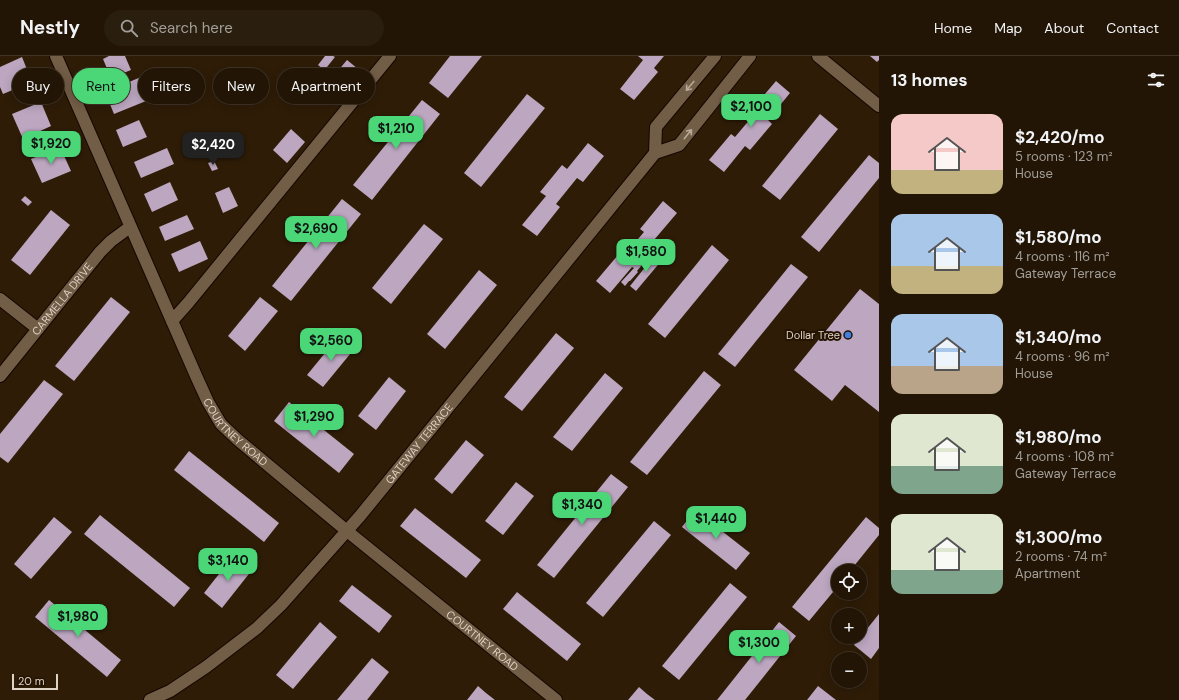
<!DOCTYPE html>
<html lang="en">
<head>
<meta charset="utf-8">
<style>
  :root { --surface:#221505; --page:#2a1e0f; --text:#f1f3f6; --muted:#a29f9a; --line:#3f3427; --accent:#4bd677 }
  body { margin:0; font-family:"DM Sans",sans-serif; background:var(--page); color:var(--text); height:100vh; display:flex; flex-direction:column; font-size:15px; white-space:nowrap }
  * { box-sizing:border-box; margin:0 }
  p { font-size:13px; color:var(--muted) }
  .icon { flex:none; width:22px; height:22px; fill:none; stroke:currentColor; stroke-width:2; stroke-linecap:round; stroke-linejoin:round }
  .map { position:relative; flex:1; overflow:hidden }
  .panel { display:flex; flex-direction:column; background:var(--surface); width:300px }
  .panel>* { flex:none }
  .banner { position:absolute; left:12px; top:12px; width:380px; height:36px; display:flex; gap:8px }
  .controls { position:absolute; left:831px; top:508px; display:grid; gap:8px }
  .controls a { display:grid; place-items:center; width:36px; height:36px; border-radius:50%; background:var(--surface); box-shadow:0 2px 10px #0003,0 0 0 1px var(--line); font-size:20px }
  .scale { position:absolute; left:12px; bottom:10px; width:46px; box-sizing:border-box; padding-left:4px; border:2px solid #ded2c5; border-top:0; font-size:11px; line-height:14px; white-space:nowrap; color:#ded2c5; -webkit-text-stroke:3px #241301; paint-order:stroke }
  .price { position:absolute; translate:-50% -34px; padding:0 9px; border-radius:8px; background:var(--accent); color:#111; font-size:13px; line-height:26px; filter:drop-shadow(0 1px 2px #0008) }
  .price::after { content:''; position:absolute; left:50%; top:24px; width:12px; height:9px; margin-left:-6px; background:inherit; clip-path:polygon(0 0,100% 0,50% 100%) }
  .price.on { background:#222; color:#fff }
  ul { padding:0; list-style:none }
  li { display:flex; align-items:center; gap:12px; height:100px; padding:0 12px }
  li span { display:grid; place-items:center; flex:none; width:112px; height:80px; border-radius:12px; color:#555 }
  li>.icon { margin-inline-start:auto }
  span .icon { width:48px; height:48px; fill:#fffc; stroke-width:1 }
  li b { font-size:17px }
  h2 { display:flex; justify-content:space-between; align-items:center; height:48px; padding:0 12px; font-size:17px }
  .tag { padding:0 14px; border-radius:18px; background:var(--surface); box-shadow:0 2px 10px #0003,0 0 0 1px var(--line); font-size:14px; line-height:36px }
  .tag.on { background:var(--accent); color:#111 }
  header { display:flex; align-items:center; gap:24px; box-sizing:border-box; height:56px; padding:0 20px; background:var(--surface); border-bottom:1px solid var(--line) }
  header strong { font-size:19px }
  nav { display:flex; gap:22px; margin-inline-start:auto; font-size:14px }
  .search { width:280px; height:36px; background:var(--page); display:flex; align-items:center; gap:10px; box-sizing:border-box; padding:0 14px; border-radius:22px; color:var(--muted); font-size:15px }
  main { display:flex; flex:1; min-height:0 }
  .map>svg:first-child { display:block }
</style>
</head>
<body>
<header>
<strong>Nestly</strong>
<div class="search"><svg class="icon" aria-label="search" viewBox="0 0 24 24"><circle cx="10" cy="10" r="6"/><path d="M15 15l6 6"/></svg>Search here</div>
<nav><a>Home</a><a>Map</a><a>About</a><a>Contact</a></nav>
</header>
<main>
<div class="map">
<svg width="879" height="644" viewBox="0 0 879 644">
  <rect width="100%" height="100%" fill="#2e1c07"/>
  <g fill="#bca6c0">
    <path d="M 109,0 L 125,0 L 131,14 L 111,22 L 103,3 Z"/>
    <path d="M 325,0 L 333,0 L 335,1 L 327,11 L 332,15 L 329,18 L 318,9 Z"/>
    <path d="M 450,0 L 482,0 L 448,42 L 429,27 Z"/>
    <path d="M 638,0 L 664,0 L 654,12 L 658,16 L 634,44 L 620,33 L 643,4 Z"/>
    <path d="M 870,0 L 879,0 L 879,4 L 877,6 Z"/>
    <path d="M 22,1 L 32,26 L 3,38 L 0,31 L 0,11 Z"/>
    <path d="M 347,4 L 363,17 L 347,36 L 331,23 Z"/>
    <path d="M 141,21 L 151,43 L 114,58 L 105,36 Z"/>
    <path d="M 776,25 L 790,37 L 768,64 L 772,68 L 750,94 L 745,90 L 724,116 L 709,104 L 731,78 L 735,81 L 757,55 L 753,52 Z"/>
    <path d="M 527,38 L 545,52 L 481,131 L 464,117 Z"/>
    <path d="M 422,44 L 440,58 L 372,144 L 353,129 Z"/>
    <path d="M 41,46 L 51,70 L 23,83 L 12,58 Z"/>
    <path d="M 820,58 L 838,73 L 780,144 L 762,130 Z"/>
    <path d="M 139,64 L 147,81 L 123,91 L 116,74 Z"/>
    <path d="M 291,73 L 305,86 L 287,107 L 273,94 Z"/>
    <path d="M 588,87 L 604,100 L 583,126 L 577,122 L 556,148 L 560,151 L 537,180 L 522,169 L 546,140 L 540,136 L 562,109 L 567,113 Z"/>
    <path d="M 60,91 L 71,115 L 42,127 L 31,103 Z"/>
    <path d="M 167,92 L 174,108 L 141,122 L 134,106 Z"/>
    <path d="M 869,99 L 879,107 L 879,122 L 819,196 L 801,181 Z"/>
    <path d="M 214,105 L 218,113 L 212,115 L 208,107 Z"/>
    <path d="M 170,126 L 178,144 L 152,156 L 144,138 Z"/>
    <path d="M 229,131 L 238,150 L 223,157 L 215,137 Z"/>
    <path d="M 25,140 L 32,146 L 28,150 L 21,144 Z"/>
    <path d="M 342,143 L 361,158 L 291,245 L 272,230 Z"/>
    <path d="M 663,145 L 677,157 L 654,184 L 659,188 L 637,215 L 638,216 L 630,225 L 629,225 L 625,230 L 621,226 L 634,212 L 632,211 L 610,237 L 596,225 L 618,199 L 622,202 L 644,176 L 640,173 Z"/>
    <path d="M 51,154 L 70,169 L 30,219 L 11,204 Z"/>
    <path d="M 187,159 L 194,173 L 165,185 L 159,171 Z"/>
    <path d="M 424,168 L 443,183 L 391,248 L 372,232 Z"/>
    <path d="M 200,185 L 208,203 L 179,216 L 171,198 Z"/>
    <path d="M 712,189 L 729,204 L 665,282 L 648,268 Z"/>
    <path d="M 655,199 L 662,204 L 636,235 L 630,230 Z"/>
    <path d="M 791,208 L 808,221 L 735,311 L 718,298 Z"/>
    <path d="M 479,214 L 497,229 L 445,293 L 427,278 Z"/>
    <path d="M 860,233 L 879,248 L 879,356 L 845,329 L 832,345 L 794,314 Z"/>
    <path d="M 111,241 L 130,256 L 74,325 L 55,310 Z"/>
    <path d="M 260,241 L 278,255 L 245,295 L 228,280 Z"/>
    <path d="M 556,277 L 574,292 L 522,355 L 504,341 Z"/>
    <path d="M 339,280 L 355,292 L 323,331 L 307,319 Z"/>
    <path d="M 704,315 L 721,329 L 647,419 L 630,406 Z"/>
    <path d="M 605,317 L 623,332 L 572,395 L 553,381 Z"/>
    <path d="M 389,321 L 406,335 L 376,374 L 358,360 Z"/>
    <path d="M 44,324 L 63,338 L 8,407 L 0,401 L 0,378 Z"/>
    <path d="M 289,346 L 354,398 L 339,417 L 274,365 Z"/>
    <path d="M 466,384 L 484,399 L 452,438 L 434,423 Z"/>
    <path d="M 189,395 L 279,467 L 264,486 L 174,414 Z"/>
    <path d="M 611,418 L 628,431 L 554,522 L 537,509 Z"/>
    <path d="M 516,426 L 534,440 L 503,479 L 485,465 Z"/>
    <path d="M 415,452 L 481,504 L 466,522 L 400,470 Z"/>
    <path d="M 695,454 L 750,497 L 736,514 L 682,471 Z"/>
    <path d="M 100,459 L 190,532 L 174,551 L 84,478 Z"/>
    <path d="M 54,461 L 72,476 L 31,523 L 14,508 Z"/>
    <path d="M 866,461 L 879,472 L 879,479 L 850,515 L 838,515 L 838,530 L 809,565 L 792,551 Z"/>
    <path d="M 654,465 L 671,479 L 603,561 L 586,547 Z"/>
    <path d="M 234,499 L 252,514 L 222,552 L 204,537 Z"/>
    <path d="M 730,527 L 747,541 L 679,624 L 662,610 Z"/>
    <path d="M 352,529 L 392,560 L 379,577 L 339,545 Z"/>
    <path d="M 517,536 L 581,588 L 567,605 L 503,553 Z"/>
    <path d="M 49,544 L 121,604 L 107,621 L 35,561 Z"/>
    <path d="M 879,558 L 879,592 L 871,603 L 854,589 Z"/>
    <path d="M 320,566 L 337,581 L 293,633 L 276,619 Z"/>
    <path d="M 779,566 L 796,580 L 749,639 L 745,644 L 717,644 Z"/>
    <path d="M 372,602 L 389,616 L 367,644 L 337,644 Z"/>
    <path d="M 478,630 L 486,637 L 495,644 L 467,644 Z"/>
    <path d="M 818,630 L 836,644 L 807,644 Z"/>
    <path d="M 639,631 L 647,638 L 655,644 L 628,644 Z"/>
  </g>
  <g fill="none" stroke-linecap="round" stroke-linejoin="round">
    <defs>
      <g id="minor">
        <path id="s1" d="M 56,0 L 197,322 L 208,346 L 221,368 L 238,384 L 347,475 L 556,644"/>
        <path d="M 818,0 L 879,50"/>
        <path d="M 655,97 L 656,71 L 715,0"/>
        <path d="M 0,243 L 38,273"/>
        <path d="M 172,265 L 188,247 L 390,0"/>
        <path id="s2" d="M 0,320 L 100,196 L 111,185 L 130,171"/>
        <path id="s3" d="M 150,644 L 170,635 L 206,611 L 257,572 L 281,549 L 360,460 L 655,97 L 679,89 L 750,0"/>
      </g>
    </defs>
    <use href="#minor" stroke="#160600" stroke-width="14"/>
    <use href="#minor" stroke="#725d46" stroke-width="12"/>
  </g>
  <defs><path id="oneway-shaft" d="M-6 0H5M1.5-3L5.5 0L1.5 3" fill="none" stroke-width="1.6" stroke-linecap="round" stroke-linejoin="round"/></defs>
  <g stroke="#b8a999">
    <use href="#oneway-shaft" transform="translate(690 30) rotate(130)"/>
    <use href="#oneway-shaft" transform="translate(688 78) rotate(-51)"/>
  </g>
  <circle fill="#3f7fe0" stroke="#241301" stroke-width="1.5" cx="848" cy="279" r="4"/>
  <g text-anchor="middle" stroke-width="4" stroke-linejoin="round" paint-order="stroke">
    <g font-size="11" fill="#ded2c5" stroke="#241301">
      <text dy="4" stroke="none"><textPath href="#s2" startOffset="99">CARMELLA DRIVE</textPath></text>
      <text dy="4" stroke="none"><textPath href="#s1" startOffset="419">COURTNEY ROAD</textPath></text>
      <text dy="4" stroke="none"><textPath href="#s3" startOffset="375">GATEWAY TERRACE</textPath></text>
      <text dy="4" stroke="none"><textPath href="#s1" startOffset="743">COURTNEY ROAD</textPath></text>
    </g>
    <g font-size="11" fill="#ded2c5" stroke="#241301" text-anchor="end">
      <text x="840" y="283">Dollar Tree</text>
    </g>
  </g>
</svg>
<div class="controls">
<a><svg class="icon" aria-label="locate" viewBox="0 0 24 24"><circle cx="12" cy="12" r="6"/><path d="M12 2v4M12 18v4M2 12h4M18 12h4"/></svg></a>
<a>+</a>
<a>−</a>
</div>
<div class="scale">20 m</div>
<b class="price" style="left:751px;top:72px">$2,100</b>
<b class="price" style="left:396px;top:94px">$1,210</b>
<b class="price" style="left:51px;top:109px">$1,920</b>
<b class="price on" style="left:213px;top:110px">$2,420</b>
<b class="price" style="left:316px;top:194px">$2,690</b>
<b class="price" style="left:646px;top:217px">$1,580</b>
<b class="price" style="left:331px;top:306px">$2,560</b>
<b class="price" style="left:314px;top:382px">$1,290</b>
<b class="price" style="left:582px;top:470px">$1,340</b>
<b class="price" style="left:716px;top:484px">$1,440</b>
<b class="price" style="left:228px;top:526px">$3,140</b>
<b class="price" style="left:78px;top:582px">$1,980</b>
<b class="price" style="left:759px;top:608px">$1,300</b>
<div class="banner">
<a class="tag">Buy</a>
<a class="tag on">Rent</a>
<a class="tag">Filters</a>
<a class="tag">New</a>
<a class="tag">Apartment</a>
</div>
</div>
<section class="panel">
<h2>13 homes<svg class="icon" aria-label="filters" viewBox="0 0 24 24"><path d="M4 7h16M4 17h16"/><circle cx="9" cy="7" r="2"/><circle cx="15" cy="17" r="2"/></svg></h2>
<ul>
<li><span style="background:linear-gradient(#f6c9c9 70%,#c2b280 0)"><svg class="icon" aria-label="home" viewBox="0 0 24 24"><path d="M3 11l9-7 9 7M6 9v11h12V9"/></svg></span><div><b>$2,420/mo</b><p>5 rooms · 123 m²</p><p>House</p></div></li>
<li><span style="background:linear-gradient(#a9c7e8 65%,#c2b280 0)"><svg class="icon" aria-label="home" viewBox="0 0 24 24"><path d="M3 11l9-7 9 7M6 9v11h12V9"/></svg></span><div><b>$1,580/mo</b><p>4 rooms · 116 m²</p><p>Gateway Terrace</p></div></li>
<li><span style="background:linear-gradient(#a9c7e8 65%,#b9a48a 0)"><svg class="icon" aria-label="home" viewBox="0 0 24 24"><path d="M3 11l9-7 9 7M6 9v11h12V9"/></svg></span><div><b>$1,340/mo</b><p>4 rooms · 96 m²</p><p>House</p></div></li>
<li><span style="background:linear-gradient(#dfe7d0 65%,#7fa58c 0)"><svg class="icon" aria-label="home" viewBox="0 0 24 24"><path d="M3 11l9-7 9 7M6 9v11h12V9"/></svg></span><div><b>$1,980/mo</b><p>4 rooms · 108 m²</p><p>Gateway Terrace</p></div></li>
<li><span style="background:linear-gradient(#dfe7d0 70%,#7fa58c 0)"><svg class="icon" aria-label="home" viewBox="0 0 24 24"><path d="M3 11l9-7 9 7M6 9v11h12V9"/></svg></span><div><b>$1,300/mo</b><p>2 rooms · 74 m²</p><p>Apartment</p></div></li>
</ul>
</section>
</main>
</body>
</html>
